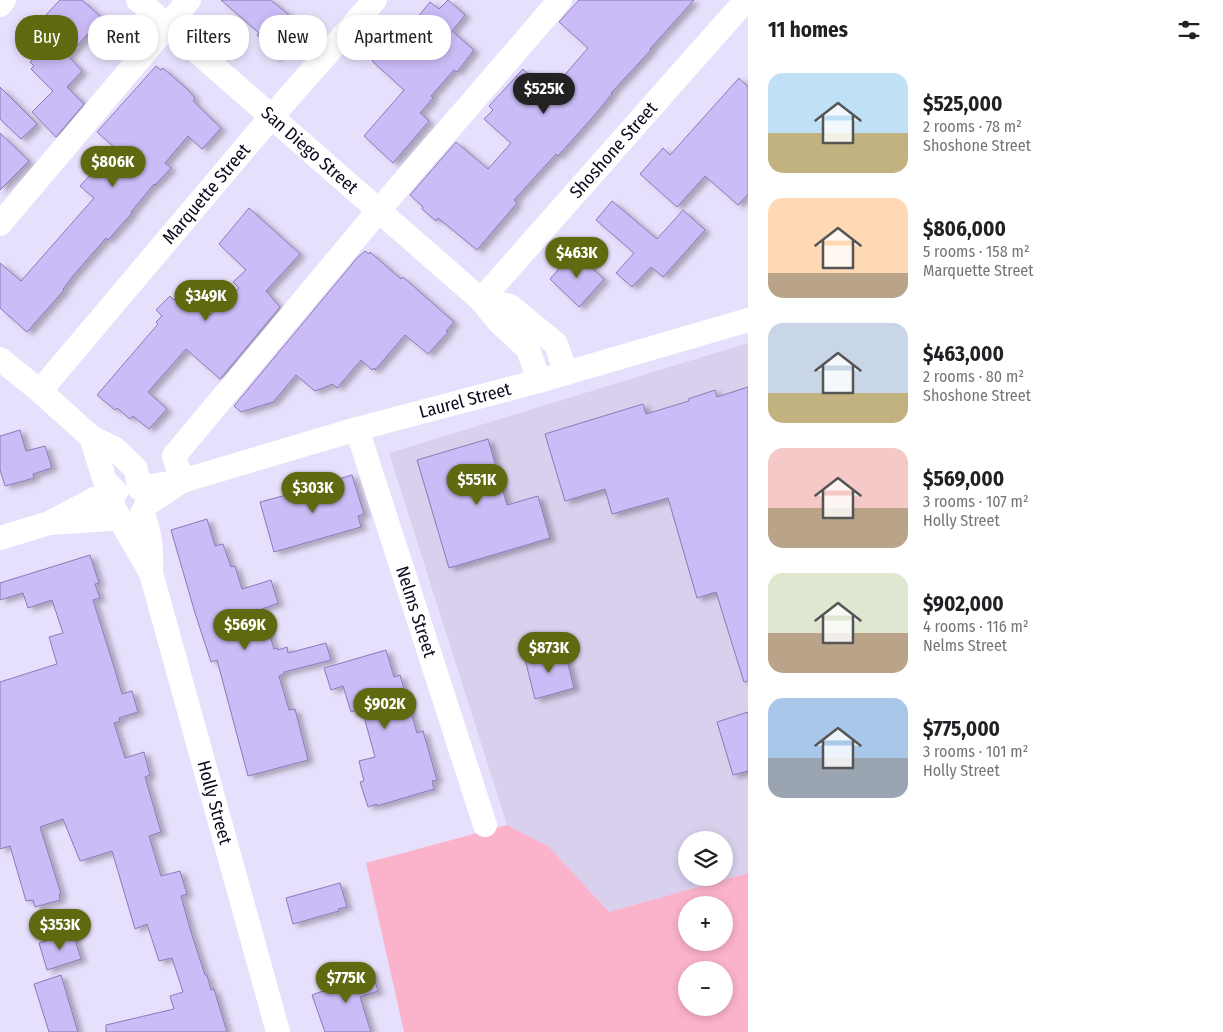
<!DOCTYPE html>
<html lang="en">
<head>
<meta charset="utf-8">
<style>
  :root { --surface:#fff; --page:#f2f2f2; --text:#202124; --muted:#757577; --accent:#5f6a10 }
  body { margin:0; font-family:"Fira Sans Condensed",sans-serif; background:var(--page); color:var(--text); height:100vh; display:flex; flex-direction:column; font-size:19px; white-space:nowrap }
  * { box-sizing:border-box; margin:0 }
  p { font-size:16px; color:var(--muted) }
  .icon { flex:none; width:28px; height:28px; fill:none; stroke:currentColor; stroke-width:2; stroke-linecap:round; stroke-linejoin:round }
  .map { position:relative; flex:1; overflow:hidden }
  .details { display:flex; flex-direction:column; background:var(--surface); width:475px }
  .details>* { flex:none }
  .banner { position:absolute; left:15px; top:15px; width:475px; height:45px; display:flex; gap:10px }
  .controls { position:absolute; left:678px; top:831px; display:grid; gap:10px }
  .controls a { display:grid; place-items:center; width:55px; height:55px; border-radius:50%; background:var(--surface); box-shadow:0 2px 8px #0003; font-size:25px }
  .price { position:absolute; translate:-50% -42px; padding:0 11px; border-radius:18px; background:var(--accent); color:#fff; font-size:16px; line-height:32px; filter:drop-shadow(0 1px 2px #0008) }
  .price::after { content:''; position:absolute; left:50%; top:30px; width:15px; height:11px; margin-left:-8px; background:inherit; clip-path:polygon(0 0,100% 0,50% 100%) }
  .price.active { background:#222; color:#fff }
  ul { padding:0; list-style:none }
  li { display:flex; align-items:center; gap:15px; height:125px; padding:0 20px }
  li span { display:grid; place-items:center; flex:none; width:140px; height:100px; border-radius:15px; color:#555 }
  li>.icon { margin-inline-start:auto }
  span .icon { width:60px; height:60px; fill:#fffc; stroke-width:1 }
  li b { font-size:21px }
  h2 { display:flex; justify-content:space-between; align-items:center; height:60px; padding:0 20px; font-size:21px }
  .chip { padding:0 18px; border-radius:20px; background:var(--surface); box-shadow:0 2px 8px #0003; font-size:18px; line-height:45px }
  .chip.active { background:var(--accent); color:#fff }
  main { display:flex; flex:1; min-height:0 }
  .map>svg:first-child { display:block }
</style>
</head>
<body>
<main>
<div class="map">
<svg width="748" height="1032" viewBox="0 0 748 1032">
  <defs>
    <filter id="shadow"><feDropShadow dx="5.5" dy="3" stdDeviation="2.5" flood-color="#0004"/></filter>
  </defs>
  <rect width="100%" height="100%" fill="#e7e0fc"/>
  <path fill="#d8d0ed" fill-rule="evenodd" d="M 748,343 L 748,873 L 609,912 L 548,846 L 507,825 L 389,453 ZM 686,840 L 724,840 L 724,878 L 686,878 Z"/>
  <path fill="#fbb2cb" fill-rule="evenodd" d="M 507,825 L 548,846 L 609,912 L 748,873 L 748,1032 L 404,1032 L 366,863 ZM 686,905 L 724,905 L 724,942 L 686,942 ZM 686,970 L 724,970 L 724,1008 L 686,1008 Z"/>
  <g fill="#cbbbf6" stroke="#8c79b8" filter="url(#shadow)">
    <path d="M 60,0 L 82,0 L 102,18 L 68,56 L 82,71 L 67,87 L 84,104 L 56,137 L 32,112 L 53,91 L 31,69 L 34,66 L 30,62 L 35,57 L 32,55 L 34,52 L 30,49 L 54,26 L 44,17 Z"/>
    <path d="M 221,0 L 271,0 L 303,27 L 276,58 L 259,43 L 262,40 L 257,35 L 259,33 Z"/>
    <path d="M 448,0 L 465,15 L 452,31 L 474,50 L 457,72 L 454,70 L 431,96 L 433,98 L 420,113 L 429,121 L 393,163 L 364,136 L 404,90 L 372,61 L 402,28 L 406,31 L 430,2 L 439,9 Z"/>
    <path d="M 579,0 L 694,0 L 650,49 L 651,50 L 611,93 L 612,94 L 592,118 L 558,156 L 556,154 L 514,200 L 517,203 L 477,250 L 438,218 L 436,221 L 422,209 L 423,207 L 410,195 L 456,142 L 488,169 L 511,143 L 484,119 L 493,110 L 489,106 L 523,69 L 549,93 L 588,48 L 559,22 Z"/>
    <path d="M 156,66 L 161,70 L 163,68 L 187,89 L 195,98 L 193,101 L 221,128 L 202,149 L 188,136 L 165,163 L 171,168 L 155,185 L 154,184 L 131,212 L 132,213 L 108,240 L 106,238 L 72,277 L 63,289 L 64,290 L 27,332 L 0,308 L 0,263 L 21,281 L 94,198 L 80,186 L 115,148 L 97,132 Z"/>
    <path d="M 739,78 L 748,87 L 748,194 L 738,205 L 705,176 L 677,207 L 640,174 L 663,148 L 670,155 Z"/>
    <path d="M 0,87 L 37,124 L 21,139 L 0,119 Z"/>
    <path d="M 0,133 L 29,161 L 0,190 Z"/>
    <path d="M 612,201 L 657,239 L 683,210 L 705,230 L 663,277 L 651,267 L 632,287 L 616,273 L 634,253 L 596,220 Z"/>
    <path d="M 249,208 L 300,254 L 266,291 L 280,307 L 220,379 L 186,349 L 148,392 L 167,409 L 149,429 L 133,416 L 130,419 L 117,408 L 115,410 L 97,395 L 158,324 L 156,322 L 162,316 L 156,310 L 170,296 L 174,300 L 181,293 L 201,311 L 204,308 L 211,315 L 239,288 L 233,282 L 246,270 L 219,244 Z"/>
    <path d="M 365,251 L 369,254 L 370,252 L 401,279 L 403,277 L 454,322 L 446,331 L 448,332 L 428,354 L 405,335 L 375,370 L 374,368 L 372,370 L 361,360 L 337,388 L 333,384 L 315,391 L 296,375 L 273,402 L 241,412 L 234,406 L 357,258 Z"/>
    <path d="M 574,252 L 604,279 L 579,307 L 550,279 Z"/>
    <path d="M 748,387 L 748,681 L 744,682 L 716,592 L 697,598 L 668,498 L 612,514 L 605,489 L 565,501 L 545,434 L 643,404 L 646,414 L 689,401 L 688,399 L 715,390 L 717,397 Z"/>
    <path d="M 20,430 L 26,451 L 45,446 L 52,468 L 33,474 L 34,478 L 5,486 L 0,470 L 0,436 Z"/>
    <path d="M 488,439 L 507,505 L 538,496 L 550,538 L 449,568 L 417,460 Z"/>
    <path d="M 352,475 L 364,514 L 358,516 L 361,527 L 274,552 L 260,502 L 309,489 L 308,488 Z"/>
    <path d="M 207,519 L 215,546 L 223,544 L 231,567 L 235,566 L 242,589 L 271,580 L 278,603 L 262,609 L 274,649 L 277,648 L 278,650 L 287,647 L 288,653 L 326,643 L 331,660 L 284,672 L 284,674 L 279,676 L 289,710 L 295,709 L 308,760 L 248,776 L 217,660 L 211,662 L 195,613 L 171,530 Z"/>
    <path d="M 90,555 L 99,583 L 95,584 L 100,598 L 93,600 L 114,667 L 122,694 L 132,691 L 138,712 L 119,718 L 120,721 L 114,723 L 125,758 L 144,752 L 150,775 L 145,777 L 161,832 L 149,836 L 161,876 L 180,871 L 187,894 L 181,896 L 191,932 L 205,975 L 207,975 L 211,990 L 214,989 L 227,1032 L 106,1032 L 106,1025 L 174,1009 L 170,996 L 183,992 L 172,958 L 159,961 L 147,924 L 135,929 L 112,851 L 80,861 L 63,819 L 40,827 L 61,894 L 59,894 L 60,900 L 35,907 L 33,900 L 26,901 L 10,846 L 0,849 L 0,682 L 57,664 L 49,637 L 63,633 L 52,600 L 28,608 L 23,593 L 0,600 L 0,583 Z"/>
    <path d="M 564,649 L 574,688 L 535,699 L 525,659 Z"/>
    <path d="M 386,650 L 394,677 L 400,675 L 417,733 L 423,731 L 437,780 L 432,781 L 434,789 L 377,806 L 377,804 L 368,807 L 360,782 L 364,781 L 359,761 L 375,757 L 363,713 L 361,709 L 351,712 L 343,686 L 331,690 L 324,668 Z"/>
    <path d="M 748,712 L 748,771 L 733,775 L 717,722 Z"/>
    <path d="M 340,883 L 347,907 L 338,909 L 339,911 L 293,924 L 286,898 Z"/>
    <path d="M 73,933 L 81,959 L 47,970 L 39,943 Z"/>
    <path d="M 371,969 L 378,991 L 360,997 L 371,1032 L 325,1032 L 312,995 L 331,988 L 330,983 Z"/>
    <path d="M 61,975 L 78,1032 L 49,1032 L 34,984 Z"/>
  </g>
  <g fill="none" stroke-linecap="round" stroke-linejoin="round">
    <g stroke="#fff" stroke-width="24">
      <path id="s1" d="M 138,0 L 481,300 L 498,321 L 528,349 L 539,381"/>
      <path id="s2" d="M 560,0 L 379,210 L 174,456 L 182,481 L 357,429 L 539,381 L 748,320"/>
      <path d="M 0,5 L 4,0"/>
      <path d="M 0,224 L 189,0"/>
      <path id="s3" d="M 481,300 L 746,0"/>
      <path d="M 481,300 L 510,306 L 556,344 L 566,373"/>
      <path d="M 0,359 L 40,391 L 91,437"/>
      <path id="s4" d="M 40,391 L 272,116 L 375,0"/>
      <path id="s5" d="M 357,429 L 485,825"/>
      <path d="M 113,502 L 114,509 L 151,573 C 152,552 151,532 142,513"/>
      <path d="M 118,515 L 110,519 L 49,523 L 95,499 L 116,492 L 105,481 L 91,437 L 114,448 L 136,469 L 139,488 L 182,481 L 146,505"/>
      <path d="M 0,538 L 49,523"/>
      <path id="s6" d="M 151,573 L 278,1032"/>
    </g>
  </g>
  <g text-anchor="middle" stroke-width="4" stroke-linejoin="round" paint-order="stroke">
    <g font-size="18" fill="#10081f" stroke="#e7e0fc">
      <text dy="6" stroke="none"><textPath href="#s1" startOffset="228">San Diego Street</textPath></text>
      <text dy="6" stroke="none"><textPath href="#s3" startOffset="200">Shoshone Street</textPath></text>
      <text dy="6" stroke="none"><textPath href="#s4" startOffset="258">Marquette Street</textPath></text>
      <text dy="6" stroke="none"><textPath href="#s2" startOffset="918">Laurel Street</textPath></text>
      <text dy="6" stroke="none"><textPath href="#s5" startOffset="192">Nelms Street</textPath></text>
      <text dy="6" stroke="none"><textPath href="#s6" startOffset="238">Holly Street</textPath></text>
    </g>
  </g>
</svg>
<div class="controls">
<a><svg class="icon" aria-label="layers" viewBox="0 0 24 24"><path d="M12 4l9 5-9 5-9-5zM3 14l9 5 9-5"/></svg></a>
<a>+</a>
<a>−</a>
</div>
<b class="price active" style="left:544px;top:115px">$525K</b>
<b class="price" style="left:113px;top:188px">$806K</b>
<b class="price" style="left:577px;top:279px">$463K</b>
<b class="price" style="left:206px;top:322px">$349K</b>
<b class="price" style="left:477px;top:506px">$551K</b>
<b class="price" style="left:313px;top:514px">$303K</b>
<b class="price" style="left:245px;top:651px">$569K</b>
<b class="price" style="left:549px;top:674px">$873K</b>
<b class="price" style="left:385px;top:730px">$902K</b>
<b class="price" style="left:60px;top:951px">$353K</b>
<b class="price" style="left:346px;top:1004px">$775K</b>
<div class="banner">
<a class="chip active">Buy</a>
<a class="chip">Rent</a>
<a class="chip">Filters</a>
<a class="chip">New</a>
<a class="chip">Apartment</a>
</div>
</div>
<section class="details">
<h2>11 homes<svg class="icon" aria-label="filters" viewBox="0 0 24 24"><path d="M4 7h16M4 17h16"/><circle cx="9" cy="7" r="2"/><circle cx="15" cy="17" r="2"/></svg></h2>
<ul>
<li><span style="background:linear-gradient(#bfe0f5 60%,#c2b280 0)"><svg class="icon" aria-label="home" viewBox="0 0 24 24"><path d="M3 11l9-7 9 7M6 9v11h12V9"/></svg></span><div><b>$525,000</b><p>2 rooms · 78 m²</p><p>Shoshone Street</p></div></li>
<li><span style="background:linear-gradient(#ffd9b3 75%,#b9a48a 0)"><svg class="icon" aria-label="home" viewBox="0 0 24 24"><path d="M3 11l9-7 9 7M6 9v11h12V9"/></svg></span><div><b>$806,000</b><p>5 rooms · 158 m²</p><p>Marquette Street</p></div></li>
<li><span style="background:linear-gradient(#c9d6e8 70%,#c2b280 0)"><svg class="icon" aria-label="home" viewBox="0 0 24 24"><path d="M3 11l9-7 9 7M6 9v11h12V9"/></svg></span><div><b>$463,000</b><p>2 rooms · 80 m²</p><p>Shoshone Street</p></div></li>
<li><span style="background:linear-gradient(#f6c9c9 60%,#b9a48a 0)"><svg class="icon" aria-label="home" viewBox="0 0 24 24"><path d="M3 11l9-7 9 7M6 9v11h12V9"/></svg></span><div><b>$569,000</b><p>3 rooms · 107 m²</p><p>Holly Street</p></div></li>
<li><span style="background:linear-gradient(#dfe7d0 60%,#b9a48a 0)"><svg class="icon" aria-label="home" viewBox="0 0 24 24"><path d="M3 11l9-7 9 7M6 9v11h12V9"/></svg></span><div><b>$902,000</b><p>4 rooms · 116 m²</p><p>Nelms Street</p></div></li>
<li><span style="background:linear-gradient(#a9c7e8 60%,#9aa5b1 0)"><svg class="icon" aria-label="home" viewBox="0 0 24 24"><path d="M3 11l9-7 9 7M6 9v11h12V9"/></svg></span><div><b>$775,000</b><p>3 rooms · 101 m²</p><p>Holly Street</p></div></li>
</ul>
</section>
</main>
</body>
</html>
